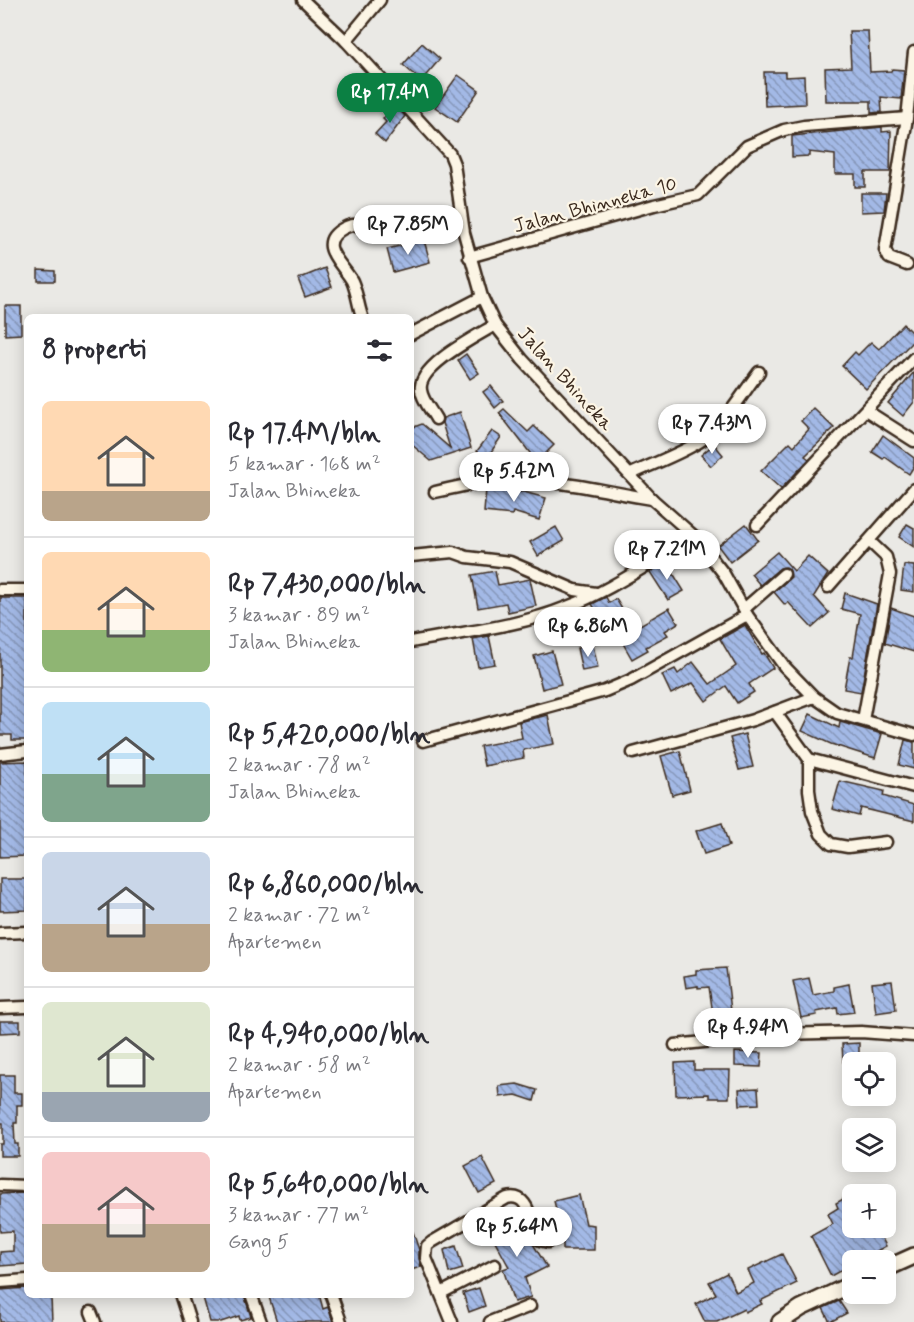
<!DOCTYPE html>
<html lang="id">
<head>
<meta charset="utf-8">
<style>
  :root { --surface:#fff; --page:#f2f2f3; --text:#2b2b33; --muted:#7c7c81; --line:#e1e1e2; --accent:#0b8043 }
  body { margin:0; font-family:Mynerve,sans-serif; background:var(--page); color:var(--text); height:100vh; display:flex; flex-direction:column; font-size:22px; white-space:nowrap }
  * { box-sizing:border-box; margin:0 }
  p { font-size:20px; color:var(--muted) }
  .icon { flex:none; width:33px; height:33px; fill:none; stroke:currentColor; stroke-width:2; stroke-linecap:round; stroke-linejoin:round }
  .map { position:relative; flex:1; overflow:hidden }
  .details { position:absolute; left:24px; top:314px; width:390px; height:984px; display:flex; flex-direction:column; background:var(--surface); border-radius:9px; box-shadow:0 3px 15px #0003 }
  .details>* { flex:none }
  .controls { position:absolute; left:842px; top:1052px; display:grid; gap:12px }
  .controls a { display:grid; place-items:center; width:54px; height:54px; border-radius:9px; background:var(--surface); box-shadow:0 3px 15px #0003; font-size:30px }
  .price { position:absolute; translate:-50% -51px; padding:0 14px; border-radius:21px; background:#fff; color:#222; font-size:20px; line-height:39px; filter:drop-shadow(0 2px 3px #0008) }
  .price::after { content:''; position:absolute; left:50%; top:36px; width:18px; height:14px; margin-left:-9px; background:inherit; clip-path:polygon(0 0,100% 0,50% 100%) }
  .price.current { background:var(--accent); color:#fff }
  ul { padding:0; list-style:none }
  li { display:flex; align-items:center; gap:18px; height:150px; padding:0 18px }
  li+li { border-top:2px solid var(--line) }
  li span { display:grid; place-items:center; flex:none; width:168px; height:120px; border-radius:9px; color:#555 }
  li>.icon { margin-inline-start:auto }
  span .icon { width:72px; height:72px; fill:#fffc; stroke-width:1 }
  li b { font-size:26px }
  h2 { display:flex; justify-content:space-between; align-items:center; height:72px; padding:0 18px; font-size:26px }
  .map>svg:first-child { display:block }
</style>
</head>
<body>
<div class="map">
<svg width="914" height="1322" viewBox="0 0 914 1322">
  <defs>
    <pattern id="building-back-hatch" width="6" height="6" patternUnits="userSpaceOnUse" patternTransform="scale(1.5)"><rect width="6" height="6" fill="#a3b9e6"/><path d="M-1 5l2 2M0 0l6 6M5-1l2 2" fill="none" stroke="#8697ba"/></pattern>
  </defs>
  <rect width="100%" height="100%" fill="#eae9e5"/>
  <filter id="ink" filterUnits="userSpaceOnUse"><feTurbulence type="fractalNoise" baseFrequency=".0167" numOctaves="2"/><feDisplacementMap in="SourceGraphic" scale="12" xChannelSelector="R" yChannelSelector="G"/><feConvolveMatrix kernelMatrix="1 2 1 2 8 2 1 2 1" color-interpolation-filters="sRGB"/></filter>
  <g filter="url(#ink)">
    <g fill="url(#building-back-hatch)" stroke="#3b2a1e" stroke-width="1.5">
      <path d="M 849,31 L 868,31 L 870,72 L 891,71 L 892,69 L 904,70 L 901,99 L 881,97 L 882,112 L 871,113 L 871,101 L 826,101 L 825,68 L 851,67 Z"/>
      <path d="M 422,43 L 440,59 L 421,81 L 403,65 Z"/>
      <path d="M 764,72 L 785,72 L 785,77 L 804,76 L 805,104 L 765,106 Z"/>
      <path d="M 458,75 L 479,90 L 457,122 L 435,107 Z"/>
      <path d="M 395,105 L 405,116 L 385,143 L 375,134 L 386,122 L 383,119 Z"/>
      <path d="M 882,127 L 882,132 L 891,131 L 890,172 L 865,172 L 865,187 L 855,187 L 855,174 L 835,174 L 835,155 L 809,152 L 809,156 L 792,157 L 792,136 Z"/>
      <path d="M 861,193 L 886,193 L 884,211 L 861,212 Z"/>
      <path d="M 424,240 L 430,262 L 393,272 L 387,249 Z"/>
      <path d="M 325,268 L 332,287 L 305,297 L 298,279 Z"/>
      <path d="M 38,270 L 55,271 L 55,281 L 38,281 Z"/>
      <path d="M 5,306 L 21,306 L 21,334 L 5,335 Z"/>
      <path d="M 903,324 L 914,335 L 914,340 L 866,389 L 842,366 L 855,352 L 858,355 L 871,342 L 879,349 Z"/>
      <path d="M 466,354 L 479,373 L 470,379 L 458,360 Z"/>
      <path d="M 914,372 L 914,402 L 903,416 L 888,403 Z"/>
      <path d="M 491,386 L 503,401 L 495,408 L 483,392 Z"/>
      <path d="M 813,408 L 834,428 L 805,456 L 809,459 L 781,489 L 761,471 L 790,442 L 794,446 L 809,429 L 801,421 Z"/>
      <path d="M 504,409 L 528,432 L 534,426 L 554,445 L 537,462 L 499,413 Z"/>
      <path d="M 460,412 L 471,448 L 431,461 L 411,444 L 411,428 L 422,424 L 450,448 L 442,423 L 443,418 Z"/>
      <path d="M 492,431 L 501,437 L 487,458 L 477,451 Z"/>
      <path d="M 883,435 L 914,458 L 914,466 L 909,474 L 885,457 L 883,459 L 872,452 Z"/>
      <path d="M 714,444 L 723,455 L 711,466 L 701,455 Z"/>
      <path d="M 486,489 L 524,492 L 546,498 L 539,520 L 513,512 L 512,515 L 484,512 Z"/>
      <path d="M 746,524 L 758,540 L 730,562 L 718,546 Z"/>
      <path d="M 907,524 L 914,528 L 914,547 L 899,537 Z"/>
      <path d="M 556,527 L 564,541 L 538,556 L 530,542 Z"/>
      <path d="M 777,552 L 794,571 L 808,556 L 828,574 L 814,596 L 829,613 L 812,628 L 788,602 L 785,605 L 774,592 L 791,577 L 789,569 L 786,567 L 780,568 L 760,585 L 751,574 Z"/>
      <path d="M 666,562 L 684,591 L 668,600 L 650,572 Z"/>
      <path d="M 904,565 L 914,566 L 914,592 L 901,590 Z"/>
      <path d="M 495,571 L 498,585 L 530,579 L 536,606 L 508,612 L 506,603 L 478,608 L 472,575 Z"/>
      <path d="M 845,593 L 877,604 L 861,692 L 844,689 L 850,657 L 853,657 L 860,614 L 841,609 Z"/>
      <path d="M 606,597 L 609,603 L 616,599 L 631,624 L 633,623 L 635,628 L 669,608 L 678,623 L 665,631 L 668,635 L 646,647 L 648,650 L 632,659 L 613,626 L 599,634 L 587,613 L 595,609 L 592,604 Z"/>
      <path d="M 0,598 L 27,598 L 27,740 L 12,740 L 12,735 L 0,735 Z"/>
      <path d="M 891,608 L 914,616 L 914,652 L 885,643 Z"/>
      <path d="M 745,625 L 762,654 L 764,653 L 773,668 L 749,684 L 754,692 L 737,703 L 726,686 L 706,701 L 693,683 L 671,694 L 662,675 L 675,669 L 678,674 L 693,662 L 710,684 L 736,666 L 720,639 Z"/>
      <path d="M 489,636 L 495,664 L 478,667 L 473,639 Z"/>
      <path d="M 593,645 L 598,668 L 582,671 L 577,648 Z"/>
      <path d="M 552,651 L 561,684 L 542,689 L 534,656 Z"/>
      <path d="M 810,714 L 839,728 L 840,722 L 882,734 L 875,758 L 831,744 L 802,731 Z"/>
      <path d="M 548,715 L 554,744 L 523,750 L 524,758 L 484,766 L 480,746 L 522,738 L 519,722 Z"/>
      <path d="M 745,734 L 753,767 L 739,770 L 730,738 Z"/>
      <path d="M 905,740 L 914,742 L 914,769 L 899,765 Z"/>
      <path d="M 680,751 L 690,790 L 672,795 L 661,756 Z"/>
      <path d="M 27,761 L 27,856 L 0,857 L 0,762 Z"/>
      <path d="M 840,781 L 884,791 L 883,796 L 914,805 L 914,821 L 861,808 L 859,816 L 832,809 Z"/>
      <path d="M 722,823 L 729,846 L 704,854 L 696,831 Z"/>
      <path d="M 0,879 L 27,879 L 27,910 L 0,911 Z"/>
      <path d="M 726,968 L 731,1011 L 713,1014 L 709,987 L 698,988 L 698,986 L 686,988 L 684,976 L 696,974 L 696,970 Z"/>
      <path d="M 809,978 L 813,995 L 834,991 L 834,987 L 849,984 L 854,1012 L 838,1014 L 837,1008 L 816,1012 L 817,1015 L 801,1018 L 793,981 Z"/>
      <path d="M 892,981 L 896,1010 L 876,1013 L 872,983 Z"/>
      <path d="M 0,1021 L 20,1021 L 20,1032 L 0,1033 Z"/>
      <path d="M 859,1043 L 859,1062 L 843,1062 L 842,1044 Z"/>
      <path d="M 735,1052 L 762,1053 L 761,1067 L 735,1066 Z"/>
      <path d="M 694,1062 L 694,1070 L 730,1070 L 729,1098 L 709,1098 L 709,1094 L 676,1095 L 675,1063 Z"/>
      <path d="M 0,1075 L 14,1075 L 14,1093 L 22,1093 L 22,1105 L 17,1105 L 17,1123 L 14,1123 L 15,1144 L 18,1144 L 18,1156 L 0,1156 L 0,1144 L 3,1144 L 3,1123 L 0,1123 Z"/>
      <path d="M 517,1084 L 537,1090 L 534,1101 L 516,1095 L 500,1097 L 499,1086 Z"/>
      <path d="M 758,1088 L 759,1104 L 740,1105 L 739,1089 Z"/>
      <path d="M 482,1157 L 496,1184 L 479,1193 L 465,1166 Z"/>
      <path d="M 26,1193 L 27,1264 L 0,1266 L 0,1252 L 13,1251 L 13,1231 L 0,1232 L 0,1194 Z"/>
      <path d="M 852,1194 L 852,1227 L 876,1227 L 886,1246 L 860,1260 L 852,1260 L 852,1264 L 831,1276 L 811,1236 L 833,1224 L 828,1214 L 838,1208 L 836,1203 Z"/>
      <path d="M 579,1195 L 586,1224 L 594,1225 L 594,1250 L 563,1250 L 563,1217 L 558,1218 L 554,1201 Z"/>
      <path d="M 501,1214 L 511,1237 L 524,1229 L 547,1267 L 525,1278 L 531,1297 L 514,1302 L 503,1269 L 509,1267 L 488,1228 L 492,1226 L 489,1220 Z"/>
      <path d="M 411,1232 L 413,1232 L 419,1250 L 419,1258 L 421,1267 L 411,1270 Z"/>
      <path d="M 456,1246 L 463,1269 L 449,1273 L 444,1250 Z"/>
      <path d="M 782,1254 L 797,1283 L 760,1301 L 762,1304 L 745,1312 L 744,1309 L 717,1322 L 705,1322 L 696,1304 L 716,1294 L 709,1282 L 727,1273 L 736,1292 L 754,1283 L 748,1270 Z"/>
      <path d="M 27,1288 L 27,1294 L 44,1294 L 44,1298 L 51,1297 L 52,1322 L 0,1322 L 0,1290 Z"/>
      <path d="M 479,1288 L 485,1306 L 469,1312 L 463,1293 Z"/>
      <path d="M 202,1294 L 244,1294 L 251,1317 L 240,1320 L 239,1316 L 221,1322 L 210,1322 Z"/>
      <path d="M 268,1294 L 319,1294 L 323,1309 L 328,1307 L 333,1322 L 277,1322 Z"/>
      <path d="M 839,1301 L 847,1313 L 830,1322 L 823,1308 Z"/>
    </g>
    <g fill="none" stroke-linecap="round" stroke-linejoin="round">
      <defs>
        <g id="street">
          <path d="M 303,0 L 346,41 L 450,154 L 454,164 L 464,233 L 482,297 L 495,325 L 522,359 L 652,499 L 695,537 L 724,574 L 747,615 L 784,666 L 814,697 L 837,713 L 914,735"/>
          <path d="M 346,41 L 380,0"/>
          <path d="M 469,257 L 654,205 L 698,195 L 747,146 L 784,130 L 804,126 L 907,118"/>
          <path d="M 907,265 L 889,258 L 885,250 L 907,118 L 914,52"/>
          <path d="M 362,316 C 358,305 357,292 352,281 C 343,264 314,244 344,228 C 359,220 368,228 381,236"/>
          <path d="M 411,334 L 482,297"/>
          <path d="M 867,411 L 914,441"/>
          <path d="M 436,419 C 431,410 422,400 421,390 C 417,366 477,336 495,325"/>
          <path d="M 631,474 C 654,463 681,454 702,440 C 726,423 742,394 759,372"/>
          <path d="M 435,492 C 461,486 487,480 513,480 C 559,479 607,492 652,499"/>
          <path d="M 757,525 L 914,358"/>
          <path d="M 411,556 L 453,552 L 467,557 L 510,562 L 575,590 L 596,593"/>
          <path d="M 828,587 L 914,489"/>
          <path d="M 0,590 L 27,590"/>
          <path d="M 744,609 L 784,574"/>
          <path d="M 411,642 C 462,632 518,627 567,607 C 612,590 653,560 695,537"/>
          <path d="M 775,712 L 809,759 L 809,790 L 812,811 L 821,834 L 831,844 L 848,847 L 886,842"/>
          <path d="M 863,720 L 890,574 L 886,557 L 869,541"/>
          <path d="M 423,741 L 605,691 L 631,680 L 747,615"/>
          <path d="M 633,753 L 753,720 L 814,697"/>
          <path d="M 0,754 L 27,751"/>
          <path d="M 809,759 L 914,787"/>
          <path d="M 0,933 L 27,932"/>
          <path d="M 0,1008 L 27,1007"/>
          <path d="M 675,1045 L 781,1034 L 861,1032 L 914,1036"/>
          <path d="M 0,1185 L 27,1186"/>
          <path d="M 0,1282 L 27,1280"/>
          <path d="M 441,1293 L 495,1265"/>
          <path d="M 181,1294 L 190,1322"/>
          <path d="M 251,1294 L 261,1322"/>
          <path d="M 331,1294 L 341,1322"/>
          <path d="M 91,1312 L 95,1322"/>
          <path d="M 452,1322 L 426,1258 L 427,1246 L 432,1242 L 507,1198 C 531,1192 530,1226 540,1240 L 548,1242"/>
          <path d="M 490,1322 L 530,1306"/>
        </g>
        <g id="secondary">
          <path d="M 885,1269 L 914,1256"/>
          <path d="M 780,1322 L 801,1308 L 852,1284"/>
        </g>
      </defs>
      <use href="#street" stroke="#3b2a1e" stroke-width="15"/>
      <use href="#secondary" stroke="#3b2a1e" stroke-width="20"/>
      <use href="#street" stroke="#fcf5e5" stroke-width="10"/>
      <use href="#secondary" stroke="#fcf5e5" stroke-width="15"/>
    </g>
  </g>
  <g text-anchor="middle" stroke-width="4.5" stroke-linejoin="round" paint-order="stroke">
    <g font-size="20" fill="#3b2a1e" stroke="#fcf5e5">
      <text transform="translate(595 204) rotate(-15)" y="7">Jalan Bhinneka 10</text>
      <text transform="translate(566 378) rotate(48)" y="7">Jalan Bhineka</text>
    </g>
  </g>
</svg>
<div class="controls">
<a><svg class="icon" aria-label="locate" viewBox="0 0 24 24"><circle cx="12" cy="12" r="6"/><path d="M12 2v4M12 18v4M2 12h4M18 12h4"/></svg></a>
<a><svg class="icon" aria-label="layers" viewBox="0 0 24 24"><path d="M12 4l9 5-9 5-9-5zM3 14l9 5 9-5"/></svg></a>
<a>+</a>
<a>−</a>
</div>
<b class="price current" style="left:390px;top:124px">Rp 17.4M</b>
<b class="price" style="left:408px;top:256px">Rp 7.85M</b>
<b class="price" style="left:712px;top:455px">Rp 7.43M</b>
<b class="price" style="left:514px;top:503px">Rp 5.42M</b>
<b class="price" style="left:667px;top:581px">Rp 7.21M</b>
<b class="price" style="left:588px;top:658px">Rp 6.86M</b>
<b class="price" style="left:748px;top:1059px">Rp 4.94M</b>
<b class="price" style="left:517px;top:1258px">Rp 5.64M</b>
<section class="details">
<h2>8 properti<svg class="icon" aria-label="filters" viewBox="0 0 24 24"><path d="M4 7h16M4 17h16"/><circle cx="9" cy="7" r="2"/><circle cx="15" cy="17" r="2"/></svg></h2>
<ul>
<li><span style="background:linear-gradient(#ffd9b3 75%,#b9a48a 0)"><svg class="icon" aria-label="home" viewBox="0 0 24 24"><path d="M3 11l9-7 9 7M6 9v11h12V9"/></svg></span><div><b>Rp 17.4M/bln</b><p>5 kamar · 168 m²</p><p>Jalan Bhineka</p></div></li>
<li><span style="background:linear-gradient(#ffd9b3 65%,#8fb573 0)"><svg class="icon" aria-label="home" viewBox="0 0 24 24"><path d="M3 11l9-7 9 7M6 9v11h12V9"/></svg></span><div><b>Rp 7,430,000/bln</b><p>3 kamar · 89 m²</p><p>Jalan Bhineka</p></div></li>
<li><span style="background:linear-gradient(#bfe0f5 60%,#7fa58c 0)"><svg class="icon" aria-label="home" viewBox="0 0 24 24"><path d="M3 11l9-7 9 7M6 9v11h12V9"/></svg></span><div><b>Rp 5,420,000/bln</b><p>2 kamar · 78 m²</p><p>Jalan Bhineka</p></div></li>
<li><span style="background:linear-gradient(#c9d6e8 60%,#b9a48a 0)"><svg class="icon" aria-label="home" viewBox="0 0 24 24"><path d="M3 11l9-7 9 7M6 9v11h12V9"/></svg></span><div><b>Rp 6,860,000/bln</b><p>2 kamar · 72 m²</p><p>Apartemen</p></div></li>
<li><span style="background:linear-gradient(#dfe7d0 75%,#9aa5b1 0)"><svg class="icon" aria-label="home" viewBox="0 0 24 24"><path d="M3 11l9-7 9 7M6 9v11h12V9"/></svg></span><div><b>Rp 4,940,000/bln</b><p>2 kamar · 58 m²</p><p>Apartemen</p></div></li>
<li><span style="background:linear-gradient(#f6c9c9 60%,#b9a48a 0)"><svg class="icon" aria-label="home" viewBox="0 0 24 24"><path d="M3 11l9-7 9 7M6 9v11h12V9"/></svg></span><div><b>Rp 5,640,000/bln</b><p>3 kamar · 77 m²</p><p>Gang 5</p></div></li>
</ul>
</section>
</div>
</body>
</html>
